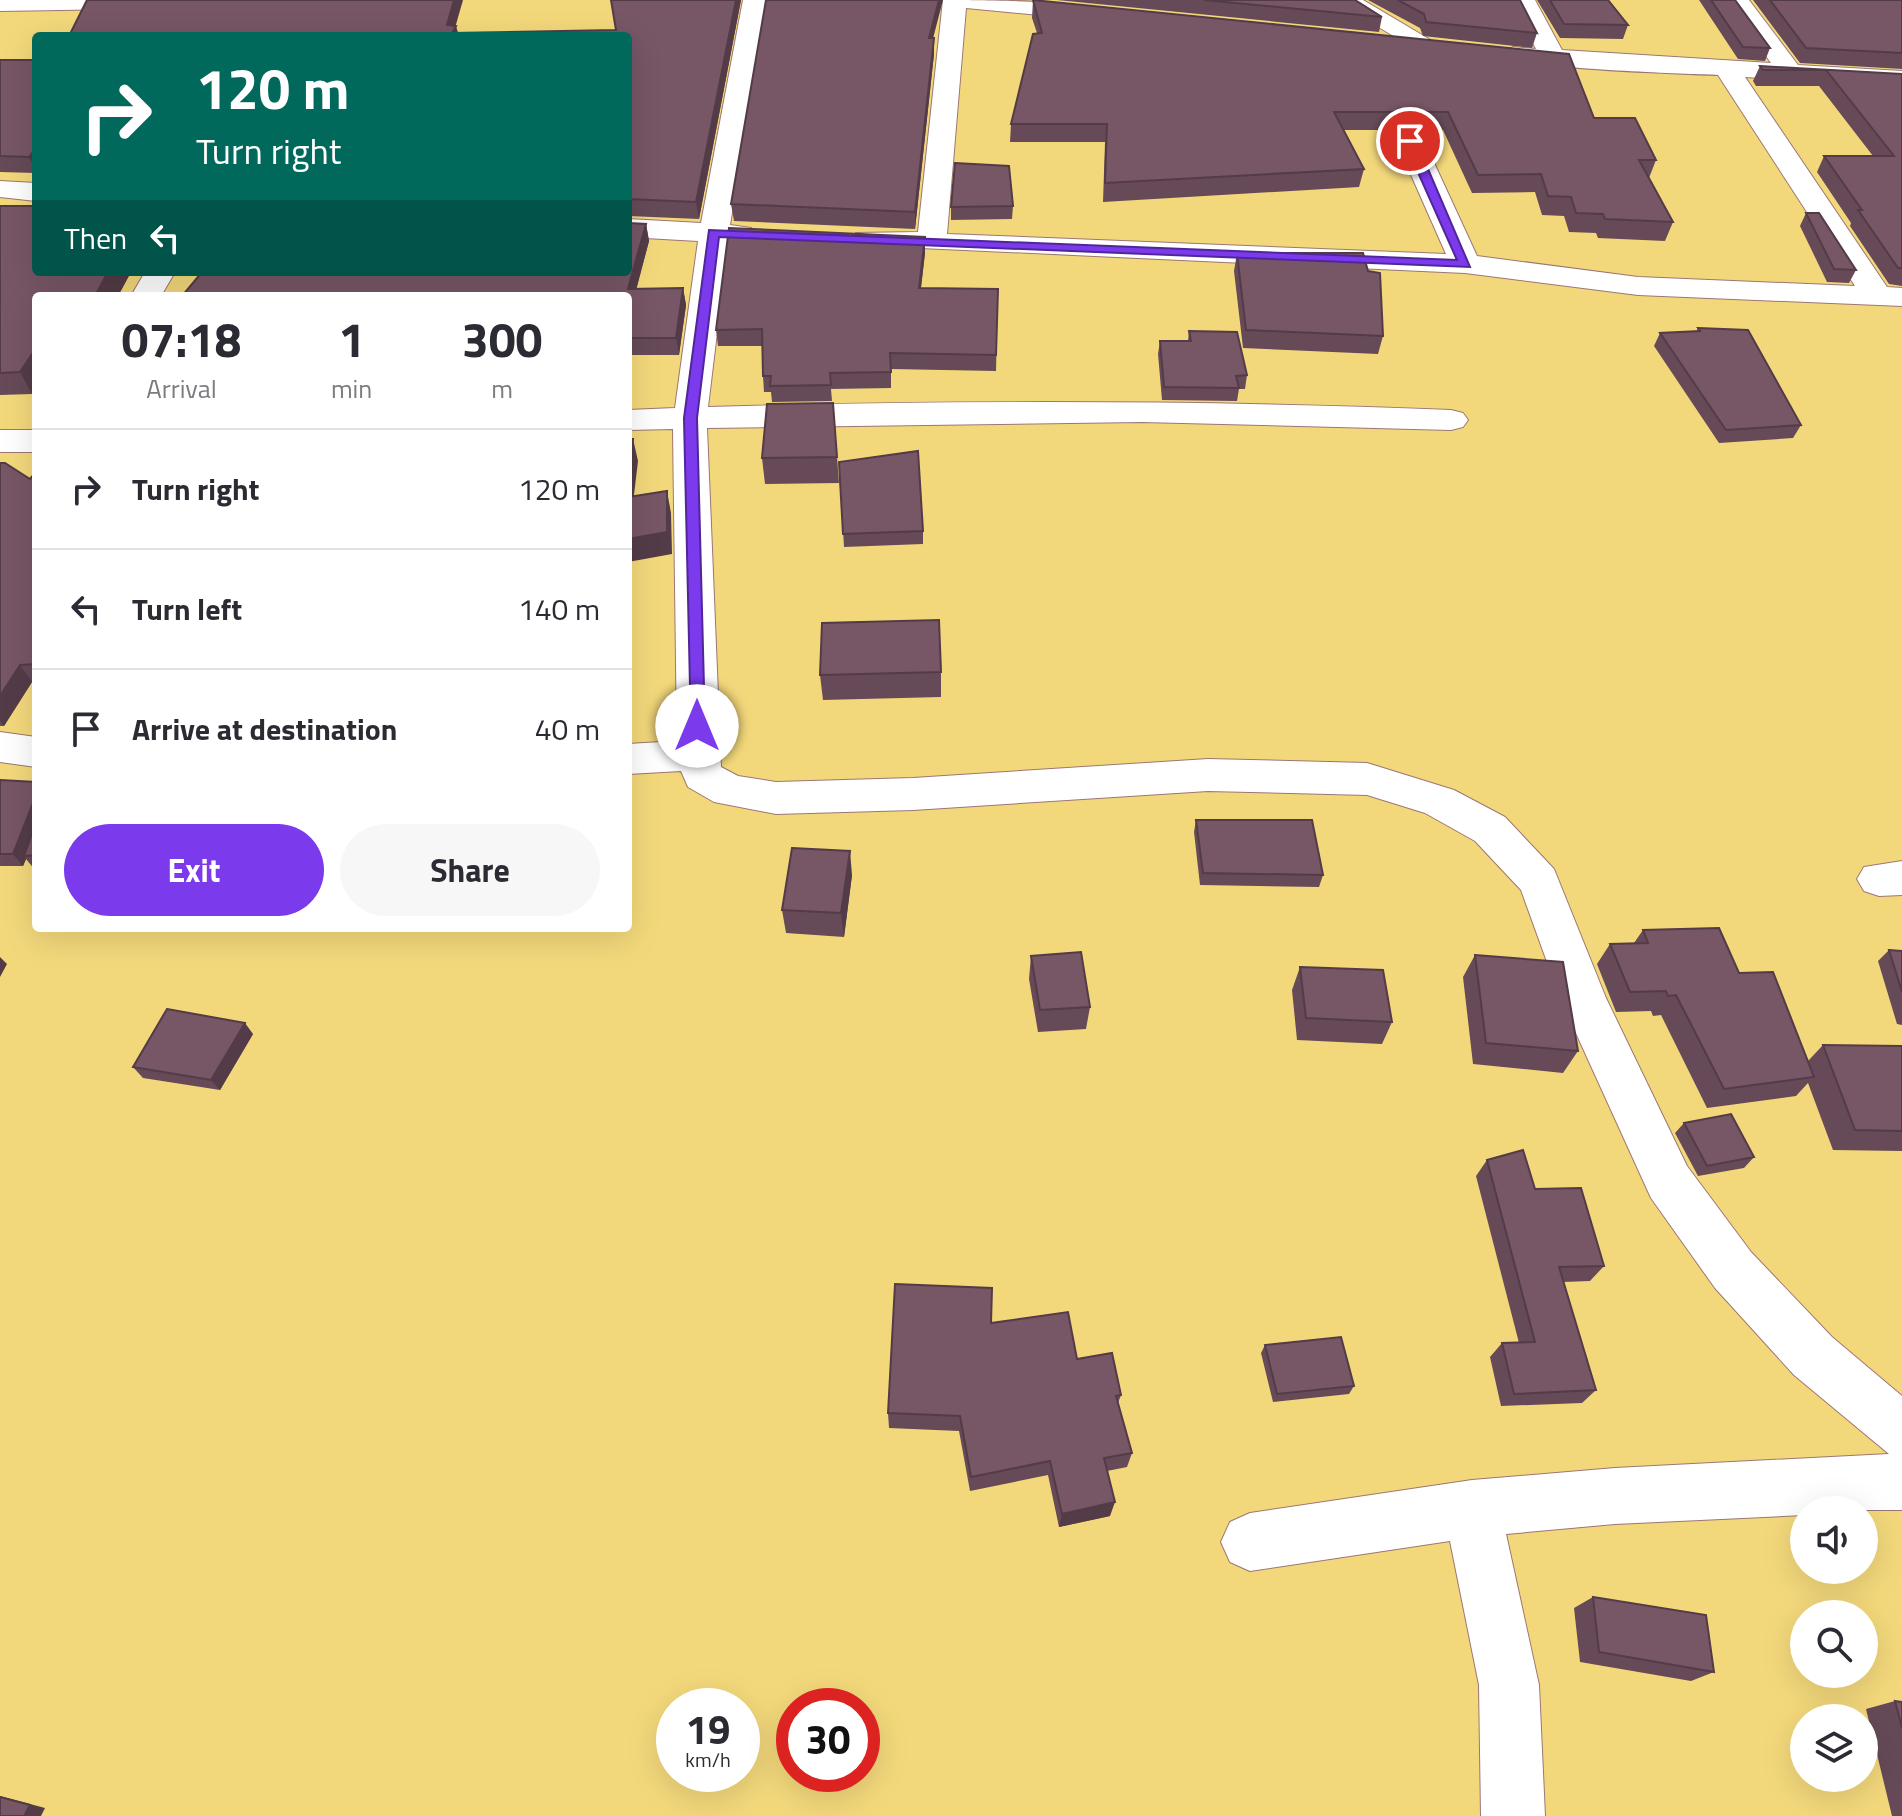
<!DOCTYPE html>
<html lang="en">
<head>
<meta charset="utf-8">
<style>
  :root { --surface:#fff; --page:#f7f7f7; --text:#2b2b33; --muted:#7c7c81; --line:#e1e1e2; --accent:#7c3aed }
  body { margin:0; font-family:"Titillium Web",sans-serif; background:var(--page); color:var(--text); height:100vh; display:flex; flex-direction:column; font-size:30px; white-space:nowrap }
  * { box-sizing:border-box; margin:0 }
  p { font-size:26px; color:var(--muted) }
  .icon { flex:none; width:44px; height:44px; fill:none; stroke:currentColor; stroke-width:2; stroke-linecap:round; stroke-linejoin:round }
  .map { position:relative; flex:1; overflow:hidden }
  .details { position:absolute; left:32px; top:292px; width:600px; height:640px; display:flex; flex-direction:column; background:var(--surface); border-radius:8px; box-shadow:0 8px 32px #0002 }
  .details>* { flex:none }
  .hud { position:absolute; left:32px; top:32px; width:600px; height:244px; border-radius:8px; box-shadow:0 8px 32px #0002; background:#00695c; color:#fff; overflow:hidden }
  .tools { position:absolute; left:1790px; top:1496px; display:grid; gap:16px }
  .tools a { display:grid; place-items:center; width:88px; height:88px; border-radius:50%; background:var(--surface); box-shadow:0 8px 32px #0002; font-size:40px }
  .speed { position:absolute; left:656px; top:1688px; display:flex; gap:16px; font-size:40px; font-weight:700; text-align:center }
  .speed>* { display:grid; place-content:center; width:104px; height:104px; border-radius:50%; background:var(--surface); box-shadow:0 8px 32px #0002; line-height:1 }
  .speed small { font-size:20px; font-weight:400 }
  .speed .limit { border:12px solid #d22; background:#fff; color:#111 }
  .pin { position:absolute; display:grid; place-items:center; width:68px; height:68px; color:#fff; margin:-34px; border:4px solid #fff; border-radius:50%; box-shadow:0 2px 8px #0007 }
  .me { position:absolute; width:88px; margin:-44px; rotate:0deg; stroke-linejoin:round; filter:drop-shadow(0 0 6px #0008) }
  .turn { display:flex; align-items:center; gap:28px; height:168px; padding:0 32px; font-size:36px }
  .turn .icon { width:104px; height:104px; stroke-width:2.5 }
  .turn b { display:block; font-size:56px; line-height:68px }
  .then { display:flex; align-items:center; height:76px; padding:0 32px; background:#0003; gap:16px; font-size:30px }
  .eta { display:flex; justify-content:space-evenly; align-items:center; height:136px; text-align:center }
  .eta b { font-size:48px; font-weight:700; line-height:56px }
  .primary-button { display:flex; gap:16px; margin-top:auto; padding:16px 32px }
  .primary-button a { flex:1; height:92px; border-radius:48px; background:var(--accent); color:#fff; font-size:32px; font-weight:700; line-height:92px; text-align:center }
  .primary-button a+a { background:var(--page); color:var(--text) }
  ul { padding:0; list-style:none }
  li { display:flex; align-items:center; gap:24px; height:120px; padding:0 32px; border-top:2px solid var(--line) }
  li div { flex:1 }
  li b { display:block; font-size:30px }
  li em { font-style:normal }
  .map>svg:first-child { display:block }
</style>
</head>
<body>
<div class="map">
<svg width="1902" height="1816" viewBox="0 0 1902 1816">
  <rect width="100%" height="100%" fill="#fce1df"/>
  <path fill="#f3d87b" fill-rule="evenodd" d="M0,0H1902V1816H0ZM36,36H628V272H36ZM36,296H628V928H36ZM1804,1510H1864V1570H1804ZM1804,1614H1864V1674H1804ZM674,1706H742V1774H674ZM794,1706H862V1774H794ZM1804,1718H1864V1778H1804Z"/>
  <g fill="none" stroke-linecap="round" stroke-linejoin="round">
    <g stroke="#9d7673" stroke-width="2">
      <path id="minor" d="M0,0H251L239,7L0,11Z
        M743,0H767L730,225L751,228L756,234L751,240L728,242L708,407C956,400 1203,400 1451,410L1463,413L1468,420L1463,427L1451,430L1142,422L707,428L721,767L738,776L776,782L913,778L1208,759L1367,763L1454,790L1505,817L1554,869L1606,998L1687,1166L1751,1252L1832,1337L1902,1396V1510H1804V1515L1615,1524L1506,1534L1539,1685L1545,1816H1481L1479,1685L1450,1541L1250,1571L1230,1562L1221,1542L1230,1522L1250,1513L1472,1480L1615,1468L1889,1454L1794,1375L1715,1288L1651,1198L1560,998L1521,890L1475,841L1425,813L1367,795L1208,791L913,810L776,814L714,802L688,787L681,771L628,774V744L677,741L673,429L628,430V410L675,408L698,241L628,237V219L701,223Z
        M943,0C969,0 1090,0 1103,13L1091,20L966,8L947,234L1446,254L1396,141L1400,135H1420L1424,141L1477,256L1638,277L1855,286L1718,75C1689,74 1509,68 1500,55L1513,47L1536,49L1511,0H1535L1562,50L1771,63L1725,0H1749L1798,65L1902,71V87L1745,77L1887,287L1902,288V306L1638,295L1465,273L856,245L851,239L856,233L918,232Z
        M1333,0H1363L1439,45L1426,53L1417,50Z
        M0,181L36,183V201L0,197Z
        M145,272H175L161,296H131Z
        M0,430H36V452H0Z
        M0,732L36,737V767L0,762Z
        M1902,861V895L1879,896L1864,891L1857,879L1864,867Z"/>
    </g>
    <use href="#minor" fill="#fff" fill-rule="evenodd"/>
  </g>
  <path fill="#664a58" d="M611,0H741L699,219L628,216V36H69L455,26L458,33L616,30Z
    M1033,0L1594,118L1656,160L1649,178L1673,222L1665,241L1598,238L1596,233L1569,232L1564,216L1542,215L1535,192L1472,193L1443,130H1343L1364,169L1359,187L1103,202L1105,142H1010L1011,124L1037,33L1032,18Z
    M1057,0H1355L1382,17L1379,32Z
    M1368,0H1520L1537,33L1532,48L1423,36L1420,28Z
    M1537,0H1608L1628,25L1623,39L1560,38Z
    M1699,0H1735L1770,48L1765,61L1738,59Z
    M1753,0H1902V69L1800,63Z
    M933,38L934,54L915,229L734,221L731,204Z
    M0,60H36V173L0,172Z
    M1760,66L1902,74V286L1889,284L1850,226L1851,223L1817,172L1824,156H1873L1819,86H1756L1753,81Z
    M0,206L36,272H131L118,296H36V389L32,394L0,395Z
    M1013,206L1012,219L951,220V207Z
    M1806,213L1856,270L1849,283L1827,282L1800,226Z
    M646,224L649,241L636,289L683,288L686,305L679,355H628V296Z
    M925,253L921,288L998,289L996,371L891,369V388L831,389L832,401L772,402L771,392H764L763,376L762,346H718L716,330Z
    M1237,253L1383,336L1378,354L1243,348L1234,271Z
    M1698,328L1801,425L1793,438L1719,443L1654,346L1660,333L1696,332Z
    M1189,331L1247,375L1245,389H1239L1237,401L1162,400L1158,354L1160,341H1188Z
    M833,403L839,483L765,484L762,458Z
    M839,462L923,531V544L844,547Z
    M0,463L30,479L36,472V681L32,682L4,726H0Z
    M941,672V697L823,700L820,675Z
    M0,780L36,855V871L26,859L23,866H0Z
    M1196,820L1323,875L1319,887L1200,885L1194,832Z
    M852,875L844,937L786,933L782,910Z
    M1643,930L1739,973L1808,1061L1823,1045L1902,1046V1151L1833,1150L1808,1083L1796,1096L1707,1108L1661,1015L1653,1016L1651,1011L1616,1012L1597,964L1610,944L1634,943Z
    M1889,950L1902,951V1025L1897,1024L1878,961Z
    M1475,955L1578,1051L1563,1073L1473,1064L1463,977Z
    M1031,956L1090,1007L1086,1029L1038,1032L1029,979Z
    M1300,967L1392,1022L1382,1044L1297,1040L1292,990Z
    M253,1034L220,1090L143,1078L133,1067Z
    M1684,1123L1754,1157L1744,1168L1698,1176L1675,1133Z
    M1487,1160L1535,1189L1604,1266L1590,1281L1563,1282L1596,1390L1582,1403L1501,1406L1490,1357L1502,1343H1519L1476,1176Z
    M991,1323L1121,1395L1118,1403L1132,1453L1127,1467L1107,1471L1110,1516L1059,1527L1048,1475L970,1491L959,1431L889,1428L888,1413Z
    M1265,1345L1354,1386L1349,1394L1273,1402L1261,1353Z
    M1593,1597L1714,1672L1691,1681L1580,1662L1574,1608Z
    M1895,1701L1902,1702V1816H1892L1866,1709Z"/>
  <path fill="#533c47" d="M454,0H463L455,28L456,26L459,36H453L447,25Z
    M736,0H741L699,219L696,202Z
    M939,0H943L929,54V38Z
    M934,38V54L915,229V212Z
    M36,148V170L29,157Z
    M646,224L649,241L632,306L628,289Z
    M925,237V253L919,304V288Z
    M108,272H131L118,296H95Z
    M683,288L686,305L679,355L676,338Z
    M36,348V389L32,394L20,372Z
    M633,439L638,461L631,520L628,504V485Z
    M667,491L671,513L672,554L628,562V539Z
    M20,665L32,682L4,726L0,721V696Z
    M36,795V833L24,856L26,859L23,866L13,854Z
    M850,851L852,875L844,937L841,913Z
    M0,957L7,964L0,977Z
    M245,1023L253,1034L220,1090L211,1080Z
    M1115,1502L1110,1516L1059,1527L1062,1514Z
    M0,1796L45,1808L41,1816H24L0,1797Z"/>
  <path fill="#775666" stroke="#533c47" stroke-width="2" d="M87,0H454L447,25L456,26L452,33L616,30L611,0H736L696,202L628,199V36H69Z
    M766,0H939L929,38H934L915,212L731,204Z
    M1033,0L1569,54L1594,118H1635L1656,160H1639L1673,222L1605,219L1603,214L1576,213L1571,197L1548,196L1541,174L1478,175L1448,112H1334L1364,169L1105,183L1107,124H1011L1033,34L1042,33Z
    M1204,0H1355L1382,17Z
    M1398,0H1520L1537,33L1426,22L1424,14Z
    M1550,0H1608L1628,25L1564,24Z
    M1711,0H1735L1770,48L1743,47Z
    M1770,0H1902V53L1806,48Z
    M0,60H36V148L29,157L0,156Z
    M1760,66L1902,74V268H1898L1858,210H1862L1824,156H1894L1826,70H1763Z
    M955,163L1009,166L1013,206L951,207Z
    M0,206H36V272H108L95,296H36V348L20,372L0,373Z
    M1806,213H1819L1856,270L1834,269Z
    M628,223L646,224L628,289L683,288L676,338H628V296H182L202,272H628Z
    M729,228L925,237L919,288L998,289L996,355L890,353L891,372L830,373L831,385L770,386L771,376H763L762,329L716,330Z
    M1237,253H1363L1368,271L1380,273L1383,336L1246,330Z
    M1698,328L1748,330L1801,425L1726,430L1660,333L1700,331Z
    M1189,331L1237,332L1247,375L1236,376L1239,388L1164,387L1160,341H1191Z
    M833,403L837,457L762,458L767,404Z
    M628,439H633L628,485Z
    M918,451L923,531L843,534L839,462Z
    M0,463H5L30,479L36,472V664L20,665L0,696Z
    M667,491V532L628,539V497Z
    M939,620L941,672L820,675L822,623Z
    M0,780L36,782V795L13,854H0Z
    M1196,820H1312L1323,875L1203,873Z
    M36,823V855L24,856Z
    M792,848L850,851L841,913L782,910Z
    M1719,928L1739,973L1773,972L1814,1077L1724,1089L1676,995L1668,996L1666,991L1630,992L1610,944L1648,943L1643,930Z
    M1889,950L1902,951V992Z
    M1081,952L1090,1007L1040,1010L1031,956Z
    M1475,955L1563,962L1578,1051L1486,1043Z
    M1300,967L1383,970L1392,1022L1306,1018Z
    M167,1009L245,1023L211,1080L133,1067Z
    M1823,1045L1902,1046V1131L1855,1130Z
    M1731,1114L1754,1157L1707,1166L1684,1123Z
    M1523,1150L1535,1189L1581,1188L1604,1266L1559,1267L1596,1390L1514,1394L1502,1343L1535,1342L1487,1160Z
    M895,1284L992,1288L991,1323L1068,1312L1077,1359L1112,1353L1121,1395L1116,1396L1132,1453L1104,1458L1115,1502L1062,1514L1050,1461L971,1477L960,1416L888,1413Z
    M1341,1337L1354,1386L1277,1394L1265,1345Z
    M1593,1597L1706,1615L1714,1672L1599,1652Z
    M1895,1701L1902,1702V1728Z
    M0,1797L30,1805L24,1816H0Z"/>
  <path fill="#7c3aed" stroke="#51269a" stroke-width="2" d="M1410,138L1416,141L1470,267L719,237L697,418L705,726L703,731H691L684,418L709,230L1457,260L1404,141Z"/>
</svg>
<div class="tools">
<a><svg class="icon" aria-label="sound" viewBox="0 0 24 24"><path d="M4 9h4l5-4v14l-5-4H4zM17 9q2 3 0 6"/></svg></a>
<a><svg class="icon" aria-label="search" viewBox="0 0 24 24"><circle cx="10" cy="10" r="6"/><path d="M15 15l6 6"/></svg></a>
<a><svg class="icon" aria-label="layers" viewBox="0 0 24 24"><path d="M12 4l9 5-9 5-9-5zM3 14l9 5 9-5"/></svg></a>
</div>
<div class="speed"><div>19<small>km/h</small></div><div class="limit">30</div></div>
<div class="pin" style="left:1410px;top:141px;background:#d93025"><svg class="icon" aria-label="arrive" viewBox="0 0 24 24"><path d="M6 21V4h12l-3 4 3 4H6"/></svg></div>
<svg class="me" style="left:697px;top:726px" viewBox="-20 -20 40 40"><circle r="19" fill="#fff"/><path d="M0-13L10 11 0 6-10 11z" fill="#7c3aed"/></svg>
<div class="hud">
<div class="turn"><svg class="icon" aria-label="right" viewBox="0 0 24 24"><path d="M7 20v-9h11M14 6l5 5-5 5"/></svg><div><b>120 m</b>Turn right</div></div>
<div class="then">Then<svg class="icon" aria-label="left" viewBox="0 0 24 24"><path d="M17 20v-9H6M10 6l-5 5 5 5"/></svg></div>
</div>
<section class="details">
<div class="eta">
<div><b>07:18</b><p>Arrival</p></div>
<div><b>1</b><p>min</p></div>
<div><b>300</b><p>m</p></div>
</div>
<ul>
<li><svg class="icon" aria-label="right" viewBox="0 0 24 24"><path d="M7 20v-9h11M14 6l5 5-5 5"/></svg><div><b>Turn right</b></div><em>120 m</em></li>
<li><svg class="icon" aria-label="left" viewBox="0 0 24 24"><path d="M17 20v-9H6M10 6l-5 5 5 5"/></svg><div><b>Turn left</b></div><em>140 m</em></li>
<li><svg class="icon" aria-label="arrive" viewBox="0 0 24 24"><path d="M6 21V4h12l-3 4 3 4H6"/></svg><div><b>Arrive at destination</b></div><em>40 m</em></li>
</ul>
<div class="primary-button"><a>Exit</a><a>Share</a></div>
</section>
</div>
</body>
</html>
